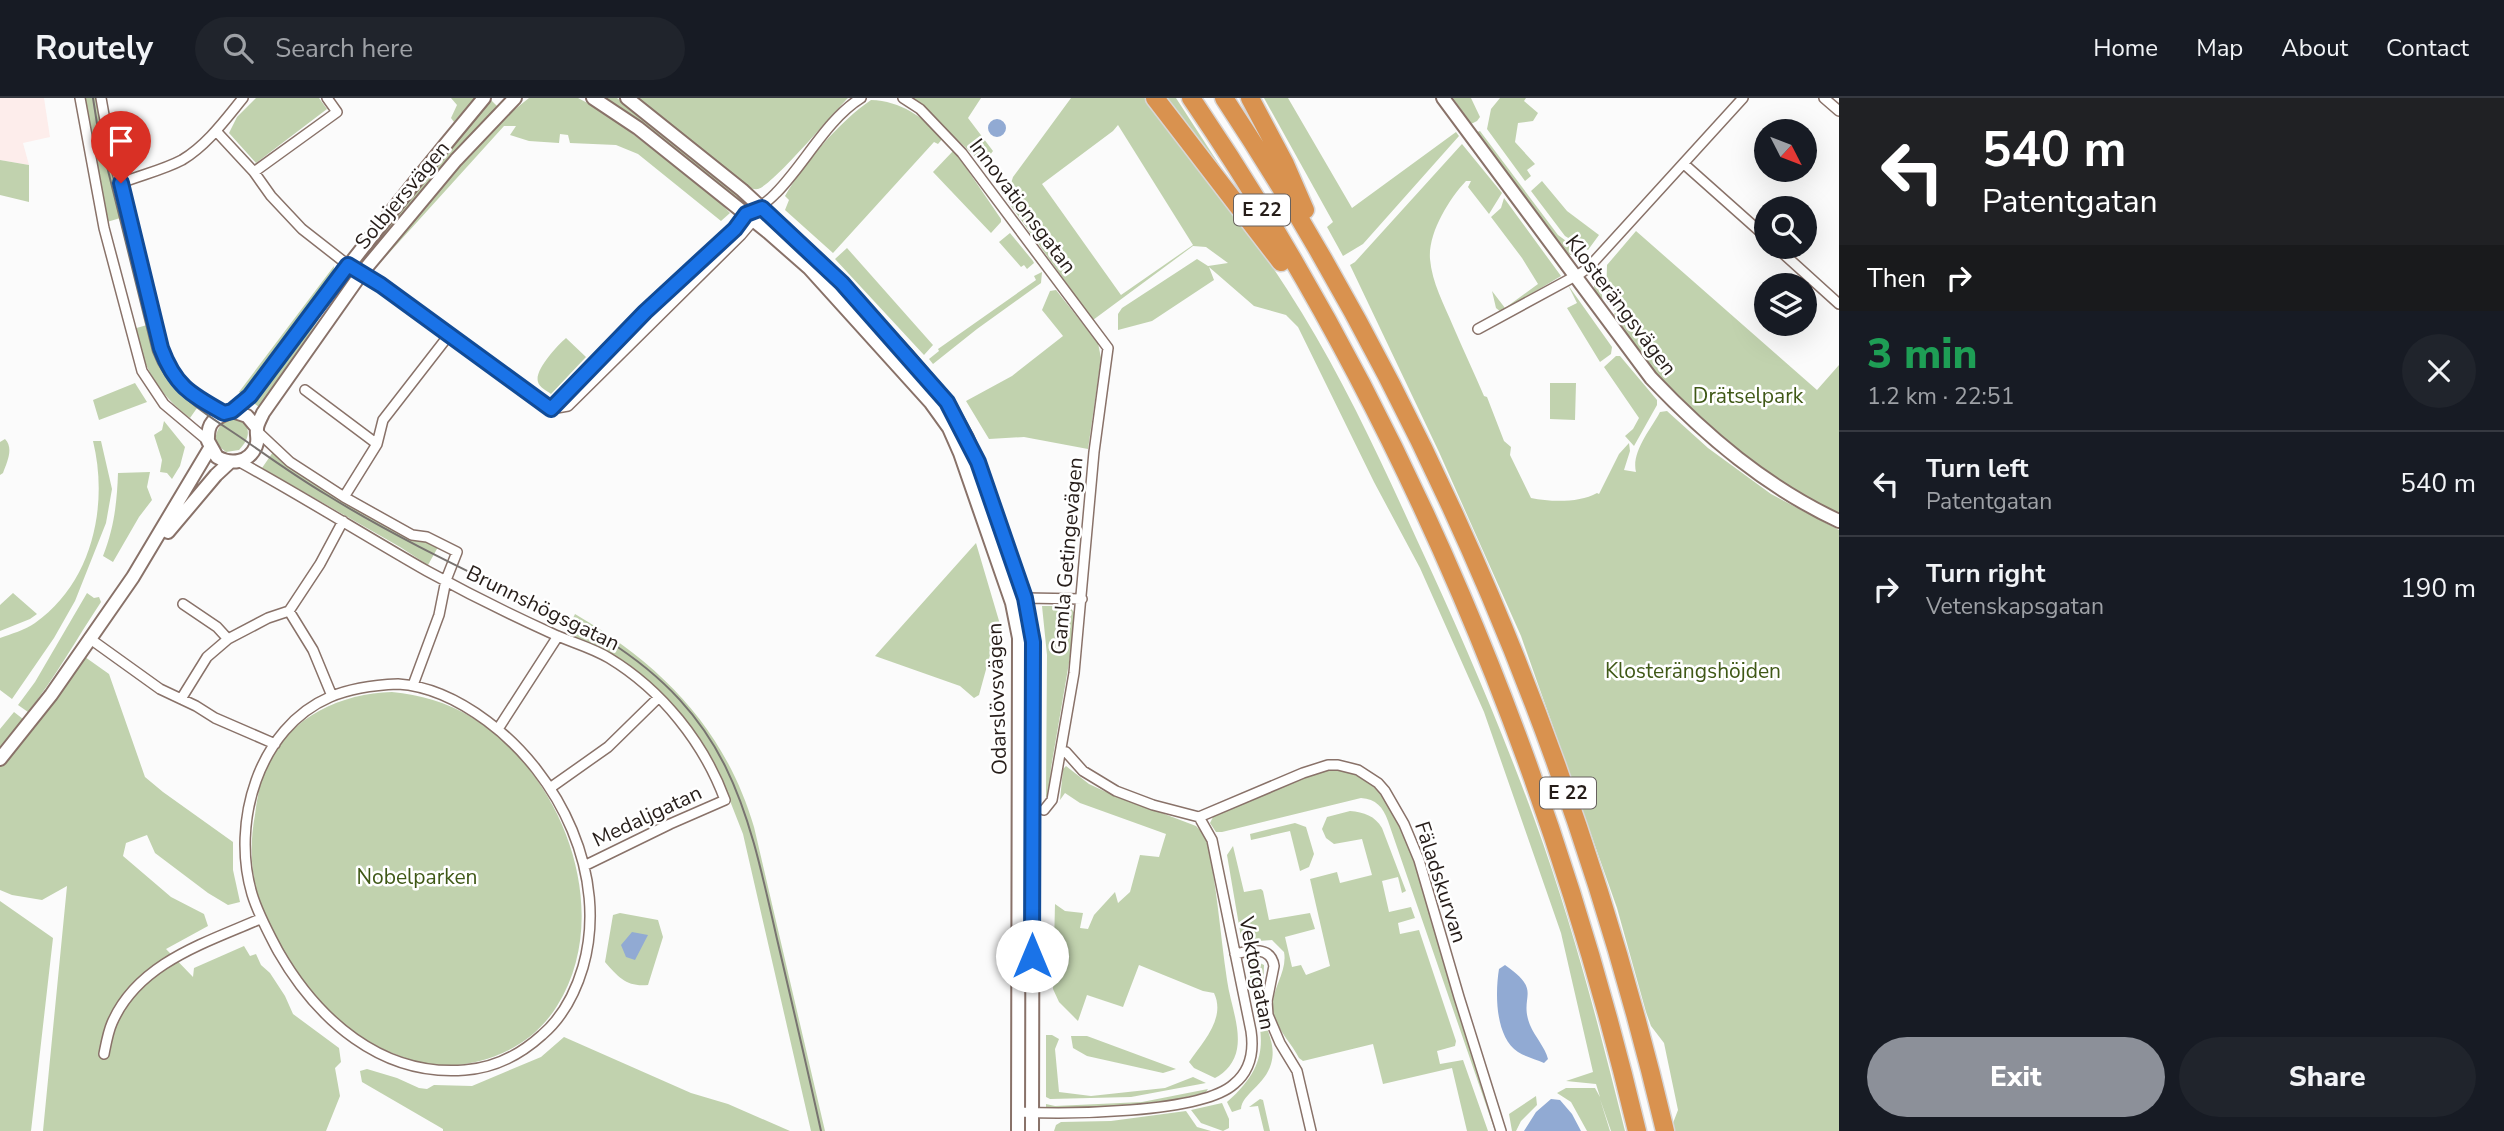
<!DOCTYPE html>
<html lang="en">
<head>
<meta charset="utf-8">
<style>
  :root { --surface:#171b24; --page:#20242c; --text:#f1f3f6; --muted:#9ea1a6; --line:#363941; --accent:#8c9099 }
  body { margin:0; font-family:"Nunito Sans",sans-serif; background:var(--page); color:var(--text); height:100vh; display:flex; flex-direction:column; font-size:26px; white-space:nowrap }
  * { box-sizing:border-box; margin:0 }
  p { font-size:23px; color:var(--muted) }
  .icon { flex:none; width:38px; height:38px; fill:none; stroke:currentColor; stroke-width:2; stroke-linecap:round; stroke-linejoin:round }
  .map { position:relative; flex:1; overflow:hidden }
  .sheet { display:flex; flex-direction:column; background:var(--surface); width:665px }
  .sheet>* { flex:none }
  .top-card { background:#202124; color:#fff; overflow:hidden }
  .needle { width:46px; rotate:132deg }
  .controls { position:absolute; left:1754px; top:21px; display:grid; gap:14px }
  .controls a { display:grid; place-items:center; width:63px; height:63px; border-radius:50%; background:var(--surface); box-shadow:0 7px 28px #0002; font-size:35px }
  .pin { position:absolute; display:grid; place-items:center; width:60px; height:60px; color:#fff; margin:-72px -30px; border-radius:50% 50% 50% 0; rotate:-45deg; box-shadow:0 0 7px #0007 }
  .pin .icon { rotate:45deg }
  .me { position:absolute; width:77px; margin:-38px; rotate:0deg; stroke-linejoin:round; filter:drop-shadow(0 0 5px #0008) }
  .turn { display:flex; align-items:center; gap:24px; height:147px; padding:0 28px; font-size:32px }
  .turn .icon { width:91px; height:91px; stroke-width:2.5 }
  .turn b { display:block; font-size:49px; line-height:60px }
  .then { display:flex; align-items:center; height:66px; padding:0 28px; background:#0003; gap:14px; font-size:26px }
  .round { display:grid; place-items:center; flex:none; width:74px; height:74px; border-radius:37px; background:var(--page) }
  .summary { display:flex; align-items:center; justify-content:space-between; height:119px; padding:0 28px }
  h1 { font-size:42px; font-weight:800; line-height:52px; color:#1e9e55 }
  .cta { display:flex; gap:14px; margin-top:auto; padding:14px 28px }
  .cta a { flex:1; height:80px; border-radius:42px; background:var(--accent); color:#fff; font-size:28px; font-weight:800; line-height:80px; text-align:center }
  .cta a+a { background:var(--page); color:var(--text) }
  ul { padding:0; list-style:none }
  li { display:flex; align-items:center; gap:21px; height:105px; padding:0 28px; border-top:2px solid var(--line) }
  li div { flex:1 }
  li b { display:block; font-size:26px }
  li em { font-style:normal }
  header { display:flex; align-items:center; gap:42px; box-sizing:border-box; height:98px; padding:0 35px; background:var(--surface); border-bottom:2px solid var(--line) }
  header strong { font-size:33px }
  nav { display:flex; gap:38px; margin-inline-start:auto; font-size:24px }
  .search { width:490px; height:63px; background:var(--page); display:flex; align-items:center; gap:18px; box-sizing:border-box; padding:0 24px; border-radius:38px; color:var(--muted); font-size:26px }
  main { display:flex; flex:1; min-height:0 }
  .map>svg:first-child { display:block }
</style>
</head>
<body>
<header>
<strong>Routely</strong>
<div class="search"><svg class="icon" aria-label="search" viewBox="0 0 24 24"><circle cx="10" cy="10" r="6"/><path d="M15 15l6 6"/></svg>Search here</div>
<nav><a>Home</a><a>Map</a><a>About</a><a>Contact</a></nav>
</header>
<main>
<div class="map">
<svg width="1839" height="1033" viewBox="0 0 1839 1033">
  <rect width="100%" height="100%" fill="#fbfbfb"/>
  <path fill="#fdedeb" d="M0,0H44L50,39L23,45L29,67L0,62Z"/>
  <path fill="#c1d2ae" fill-rule="evenodd" d="M84,0H96L110,66L121,93L127,118L107,124Z
    M256,0H319L327,11L256,65L229,35L237,19Z
    M451,0H475L454,24L451,20L457,7Z
    M529,0H578L595,9L621,27L714,98L730,115L721,123L638,56L616,47L570,45L568,37L560,36L559,45L529,43L510,37L516,28H504L380,165C425,107 470,45 529,0Z
    M603,0H617L746,103L744,107Z
    M636,0H848C834,14 772,88 758,91C751,92 745,87 738,84Z
    M913,0H981L968,20L993,53L983,66Z
    M1071,0H1148C1202,70 1256,140 1302,215C1346,287 1382,365 1417,442C1460,534 1500,627 1535,723C1572,824 1599,929 1625,1033H1611L1600,1001L1610,1033H1587L1571,1004L1557,995L1566,990H1595L1600,999L1596,986L1566,983L1593,974L1561,835L1484,614L1420,470L1374,384L1298,229L1286,217L1254,208L1209,169L1214,182L1152,223L1118,232V216L1122,210L1197,161L1208,168L1228,165L1206,149L1193,148L1093,222L1006,101L1013,79ZM1118,27L1193,147L1121,197L1042,86L1113,33Z
    M1163,0H1176L1246,108Z
    M1264,0H1288L1352,110L1456,34L1459,38L1363,146L1343,158L1327,129L1333,124Z
    M1453,0H1471L1480,19L1477,23L1471,26Z
    M1500,0H1526L1524,3L1538,15L1533,23L1518,25L1515,44L1535,66L1527,72L1531,78L1525,83L1487,31L1491,11Z
    M490,1L497,8L369,160L358,165L414,90Z
    M871,2C901,3 923,19 943,40L938,46L934,44L833,155L785,112L789,102L785,98C804,65 840,23 871,2Z
    M1480,33L1558,137L1585,157H1570L1558,146L1477,34Z
    M1462,46L1502,95L1489,116L1468,89L1471,83H1466C1449,101 1428,135 1430,161C1432,185 1444,206 1453,228C1463,251 1474,275 1484,298L1487,299L1504,343L1511,349L1510,357L1531,400C1551,404 1579,405 1597,395L1599,396L1619,356L1629,345L1630,353L1624,372L1636,374C1631,354 1651,331 1660,314L1667,313L1708,350L1771,396L1839,432V1033H1675L1673,1025L1678,1012L1664,945L1651,928L1646,914L1617,810L1521,538L1439,354L1350,167L1355,164Z
    M954,52L1001,121V124L991,135L933,74Z
    M0,62L29,67V104L0,97Z
    M1542,83L1567,113L1599,137L1588,152L1565,138L1531,93Z
    M1504,100L1561,178L1501,214L1496,210L1492,193L1505,210L1538,186L1522,160L1491,119L1501,110Z
    M1636,133L1817,292L1839,267V417C1749,373 1677,306 1617,227L1620,225L1614,216L1616,214L1606,203L1607,167Z
    M1010,135L1033,163L1034,165L1027,171L1024,167L1021,169L999,144Z
    M847,150L933,247L924,257L835,161Z
    M334,168L333,176L244,298L239,294Z
    M1599,173L1603,206C1594,194 1590,186 1599,173Z
    M1042,174L1041,185L977,231L933,266L929,261L939,253L938,251L1036,182L1034,178Z
    M1568,187L1612,249L1611,256L1600,264L1567,210L1577,205Z
    M339,189L296,257L259,309L251,303Z
    M1056,192L1098,245L1101,260L1088,351L1024,339L989,341L966,303L1012,278L1063,238L1042,212L1050,193Z
    M154,225L164,266L202,303L190,320C158,296 144,269 133,231Z
    M566,240L586,259L551,296C547,293 539,289 538,284C534,272 558,247 566,240Z
    M1616,258H1620L1657,302V307L1634,348L1625,338L1633,331L1639,320L1604,269Z
    M135,285L147,304L99,322L93,302Z
    M1550,285H1576L1575,322L1550,321Z
    M235,319C252,326 251,340 239,352L226,354L216,346C214,333 222,321 235,319Z
    M164,323L185,349L180,368L172,381L167,375L160,374L162,362L154,337L162,332Z
    M5,341C14,350 7,364 3,375L0,377V344Z
    M93,343H101L112,391L106,425L75,503L54,540L12,601L0,592V540C11,536 25,532 35,525C92,485 109,408 93,343Z
    M273,354C312,387 357,412 402,435C414,441 426,444 438,449L428,467L400,449L262,370Z
    M150,374L147,389L152,402L139,419L113,464L103,458C114,430 117,405 118,375Z
    M976,445L1002,533L990,557L979,597L974,600L960,588L875,558Z
    M13,495L37,516L30,521L0,533V507Z
    M87,495L94,500L99,499L101,504C77,540 55,580 28,614L18,607L35,584Z
    M1042,508H1069L1077,518L1051,670L1049,698L1046,699L1047,557Z
    M575,516C662,567 725,631 754,729L825,1033H811L743,736L721,680L706,654L647,584L565,537Z
    M85,559L109,576L145,679L163,694L233,744V772L240,804L228,807L208,795L155,755L147,737L126,745L123,758L171,799L204,816L208,828L166,851L193,879L194,870L244,848L250,858L256,856L261,867L270,875L285,898L293,916L339,950L341,964L335,970L340,998L326,1033H43L67,788L42,802L12,797L0,792V668Z
    M392,594C420,597 447,604 471,619C562,673 616,814 557,908C532,948 490,966 445,968C426,969 398,958 381,950C322,921 278,861 259,800C250,774 250,743 255,717C257,701 260,684 266,669C288,620 341,595 392,594Z
    M14,614L23,621L0,650V631Z
    M1066,668L1089,686L1104,693L1196,728L1206,738C1217,786 1220,835 1227,882C1230,904 1241,930 1237,951C1235,963 1226,975 1215,980L1194,970L1189,964C1203,944 1226,920 1214,895L1203,893L1139,867L1123,909L1087,897L1078,923L1059,904L1053,891L1055,806L1065,813L1083,815L1080,830L1088,831L1094,817L1115,794L1118,805L1130,794L1140,757L1159,759L1166,736L1080,705L1065,695L1060,702L1063,671Z
    M1341,671C1412,689 1425,802 1443,860C1461,918 1480,975 1498,1033H1495L1388,723C1383,709 1376,701 1361,700L1222,734H1216L1210,725L1214,717L1320,673Z
    M1350,713C1364,714 1375,718 1382,730L1406,793L1402,795L1398,779L1382,783L1389,814L1411,809L1415,820L1398,825L1400,836L1419,832L1456,943L1455,948L1437,953L1440,966L1463,962L1488,1033H1467L1452,970L1383,986L1373,946L1303,963L1299,960C1291,944 1276,931 1273,913C1270,892 1288,874 1284,854L1272,842L1245,844L1241,839L1227,757L1233,748L1244,794L1261,791L1263,793L1269,822L1310,815L1315,831L1285,839L1292,869L1301,867L1306,877L1330,868L1310,781L1337,774L1340,785L1372,777L1362,741L1334,746L1326,740L1322,731L1327,719Z
    M1295,725L1306,729L1314,756L1309,769L1300,773L1290,733L1251,742L1250,736Z
    M0,803L53,840L31,1033H0Z
    M620,815L658,822L663,839L648,887C627,889 619,880 605,864L613,817Z
    M1254,862L1264,867C1264,882 1261,897 1262,912C1265,931 1277,946 1271,966C1265,987 1242,996 1241,1011L1232,1014L1227,1004C1279,958 1258,931 1249,872V865Z
    M1046,937H1052L1059,941L1055,951L1059,994L1091,998L1165,990L1193,979L1206,985L1131,999L1050,1001L1046,999Z
    M1071,938H1087L1176,971L1163,975L1087,958L1073,950Z
    M564,939L691,995L728,1006L790,1033H443V1031L362,984L360,973L367,971L397,980L419,990L427,991L434,987L472,988L541,959Z
    M1208,991L1206,994C1176,1004 1075,1019 1046,1009V1006L1055,1008L1142,1004Z
    M1536,998L1537,1007L1521,1023L1516,1033H1512L1509,1016Z
    M1260,1001L1263,1002L1270,1033H1264L1258,1008L1249,1009Z
    M1222,1005L1229,1021V1030L1223,1033L1201,1025L1191,1012Z
    M1186,1013L1197,1029L1211,1033H1054L1056,1027L1061,1024L1111,1023Z"/>
  <path fill="#91aad3" d="M988 30a9 9 0 1 1 18 0a9 9 0 1 1-18 0Z
    M632,834L648,837L635,862L626,859L621,847Z
    M1505,867C1544,894 1518,897 1530,927C1535,939 1545,949 1548,961L1544,965C1536,961 1526,959 1518,954C1495,939 1495,895 1499,871Z
    M1551,1001L1560,1002L1572,1016L1581,1033H1524L1536,1014Z"/>
  <g fill="none" stroke-linecap="round" stroke-linejoin="round">
    <g stroke="#897269" stroke-width="12">
      <path id="street" d="M80,0L104,130L142,273L164,306L208,343
        M101,0C115,85 147,165 161,250C175,288 190,296 224,315
        M903,0L920,11L962,55L1108,250L1094,354L1074,575L1052,702L1044,712
        M1824,0L1839,13
        M216,33L254,74L271,98L302,131L348,167L381,187L551,311
        M1684,66L1766,139
        M254,74L337,14L327,0
        M121,85C141,77 163,72 182,62C207,47 225,22 243,0
        M1776,149L1839,206
        M1478,231L1581,175L1589,169L1743,0
        M305,292L377,346
        M551,311L645,214L735,131C748,114 761,111 776,95C804,67 827,21 861,0
        M551,311L568,308L741,137L757,118
        M257,333L290,364L344,399L412,437L427,439L457,454L446,482L439,517L413,587
        M238,363C302,398 364,437 427,473C467,495 509,516 551,535C570,544 591,549 609,560C662,592 704,645 725,702L670,726L584,768
        M344,399L377,346L383,322L449,237
        M1012,505L1025,500L1082,501
        M183,506L217,529L228,541
        M289,513L313,552L332,598
        M89,540L160,591L196,608L215,620L275,646
        M398,586C431,588 460,603 487,623C560,677 609,778 583,869C575,896 563,919 542,937C521,956 494,970 465,972C381,979 317,921 278,853C268,834 258,816 252,796C231,725 258,630 330,599C351,590 375,587 398,586Z
        M181,601L207,559L228,541L268,520L289,513L320,466L343,423
        M498,631L558,538
        M1061,653L1066,654L1083,673L1116,693L1153,707L1199,719L1303,675L1328,667H1338L1358,672L1378,685L1385,693L1404,726L1419,762L1459,899L1501,1033
        M550,690L608,649L658,600
        M1235,856C1251,852 1271,848 1274,868L1267,903L1268,917L1280,945L1297,973L1311,1033
        M104,956C106,946 108,934 112,925C138,865 205,845 260,821
        M1018,1014C1064,1016 1201,1016 1234,986C1251,972 1254,953 1251,933L1212,742L1199,719"/>
    </g>
    <g stroke="#897269" stroke-width="16">
      <path id="secondary" d="M484,0C403,97 325,196 250,298C245,303 239,310 232,313C216,320 207,322 208,343L217,359C231,367 249,365 256,348C259,342 256,337 257,331C257,326 261,320 263,315L361,176L456,62L515,0
        M593,0L638,30L768,134L809,170L931,305L949,330L960,355L1012,505L1019,540L1018,1033
        M627,0L742,92L818,162L906,256L947,304L967,340L986,387L1025,500L1033,544L1032,1033
        M1443,0L1651,280C1706,338 1766,389 1839,423
        M232,313L247,318L257,330
        M168,434L216,377L230,364
        M0,661L51,597L133,479L210,350"/>
    </g>
    <g stroke="#d8d6d6" stroke-width="21">
      <path id="highway" d="M1155,0L1281,164
        M1191,0C1403,312 1550,667 1637,1033
        M1224,0C1432,315 1578,666 1665,1033
        M1250,0L1285,66L1305,112"/>
    </g>
    <use href="#street" stroke="#fff" stroke-width="9"/>
    <use href="#secondary" stroke="#fff" stroke-width="12"/>
    <use href="#highway" stroke="#d9924f" stroke-width="18"/>
    <path stroke="#787370" stroke-width="2" d="M93,0L98,32L153,254C168,296 208,317 243,341C270,360 298,380 327,397C416,452 514,494 607,542C729,620 747,708 777,841C792,905 807,969 821,1033"/>
  </g>
  <g fill="none" stroke-linecap="round" stroke-linejoin="round">
    <g stroke="#114b97" stroke-width="18">
      <path id="route" d="M121,85L161,250C175,288 190,296 224,315L232,313L250,298L348,167L381,187L551,311L645,214L735,131L746,116L762,110L842,185L947,304L978,364L1025,500L1033,544L1032,858"/>
    </g>
    <use href="#route" stroke="#1a73e8" stroke-width="12"/>
  </g>
  <g text-anchor="middle" dominant-baseline="central" stroke-width="5" stroke-linejoin="round" paint-order="stroke">
    <g fill="#fff" stroke="#67615e" stroke-width="2">
      <rect x="1234" y="96.5" width="56" height="31" rx="5"/>
      <rect x="1540" y="679.5" width="56" height="31" rx="5"/>
    </g>
    <g font-size="19" font-weight="bold" fill="#261d19">
      <text x="1262" y="112">E 22</text>
      <text x="1568" y="695">E 22</text>
    </g>
    <g font-size="21" fill="#261d19" stroke="#fff">
      <text transform="translate(402 97) rotate(-50)">Solbjersvägen</text>
      <text transform="translate(1023 108) rotate(53)">Innovationsgatan</text>
      <text transform="translate(1621 207) rotate(53)">Klosterängsvägen</text>
      <text transform="translate(1067 458) rotate(-85)">Gamla Getingevägen</text>
      <text transform="translate(543 510) rotate(26)">Brunnshögsgatan</text>
      <text transform="translate(997 601) rotate(-92)">Odarslövsvägen</text>
      <text transform="translate(647 718) rotate(-25)">Medaljgatan</text>
      <text transform="translate(1441 784) rotate(72)">Fäladskurvan</text>
      <text transform="translate(1257 875) rotate(79)">Vektorgatan</text>
    </g>
    <g font-size="21" fill="#3f5816" stroke="#fff">
      <text x="1748" y="298">Drätselpark</text>
      <text x="1693" y="573">Klosterängshöjden</text>
      <text x="417" y="779">Nobelparken</text>
    </g>
  </g>
</svg>
<div class="controls">
<a><svg class="needle" viewBox="-14 -14 28 28"><path d="M0-13l5 13h-10z" fill="#e53935"/><path d="M0 13l5-13h-10z" fill="#9ea1a6"/></svg></a>
<a><svg class="icon" aria-label="search" viewBox="0 0 24 24"><circle cx="10" cy="10" r="6"/><path d="M15 15l6 6"/></svg></a>
<a><svg class="icon" aria-label="layers" viewBox="0 0 24 24"><path d="M12 4l9 5-9 5-9-5zM3 14l9 5 9-5"/></svg></a>
</div>
<div class="pin" style="left:121px;top:85px;background:#d93025"><svg class="icon" aria-label="arrive" viewBox="0 0 24 24"><path d="M6 21V4h12l-3 4 3 4H6"/></svg></div>
<svg class="me" style="left:1032px;top:858px" viewBox="-20 -20 40 40"><circle r="19" fill="#fff"/><path d="M0-13L10 11 0 6-10 11z" fill="#1a73e8"/></svg>
</div>
<section class="sheet">
<div class="top-card">
<div class="turn"><svg class="icon" aria-label="left" viewBox="0 0 24 24"><path d="M17 20v-9H6M10 6l-5 5 5 5"/></svg><div><b>540 m</b>Patentgatan</div></div>
<div class="then">Then<svg class="icon" aria-label="right" viewBox="0 0 24 24"><path d="M7 20v-9h11M14 6l5 5-5 5"/></svg></div>
</div>
<div class="summary"><div><h1>3 min</h1><p>1.2 km · 22:51</p></div><a class="round"><svg class="icon" aria-label="close" viewBox="0 0 24 24"><path d="M6 6l12 12M18 6L6 18"/></svg></a></div>
<ul>
<li><svg class="icon" aria-label="left" viewBox="0 0 24 24"><path d="M17 20v-9H6M10 6l-5 5 5 5"/></svg><div><b>Turn left</b><p>Patentgatan</p></div><em>540 m</em></li>
<li><svg class="icon" aria-label="right" viewBox="0 0 24 24"><path d="M7 20v-9h11M14 6l5 5-5 5"/></svg><div><b>Turn right</b><p>Vetenskapsgatan</p></div><em>190 m</em></li>
</ul>
<div class="cta"><a>Exit</a><a>Share</a></div>
</section>
</main>
</body>
</html>
